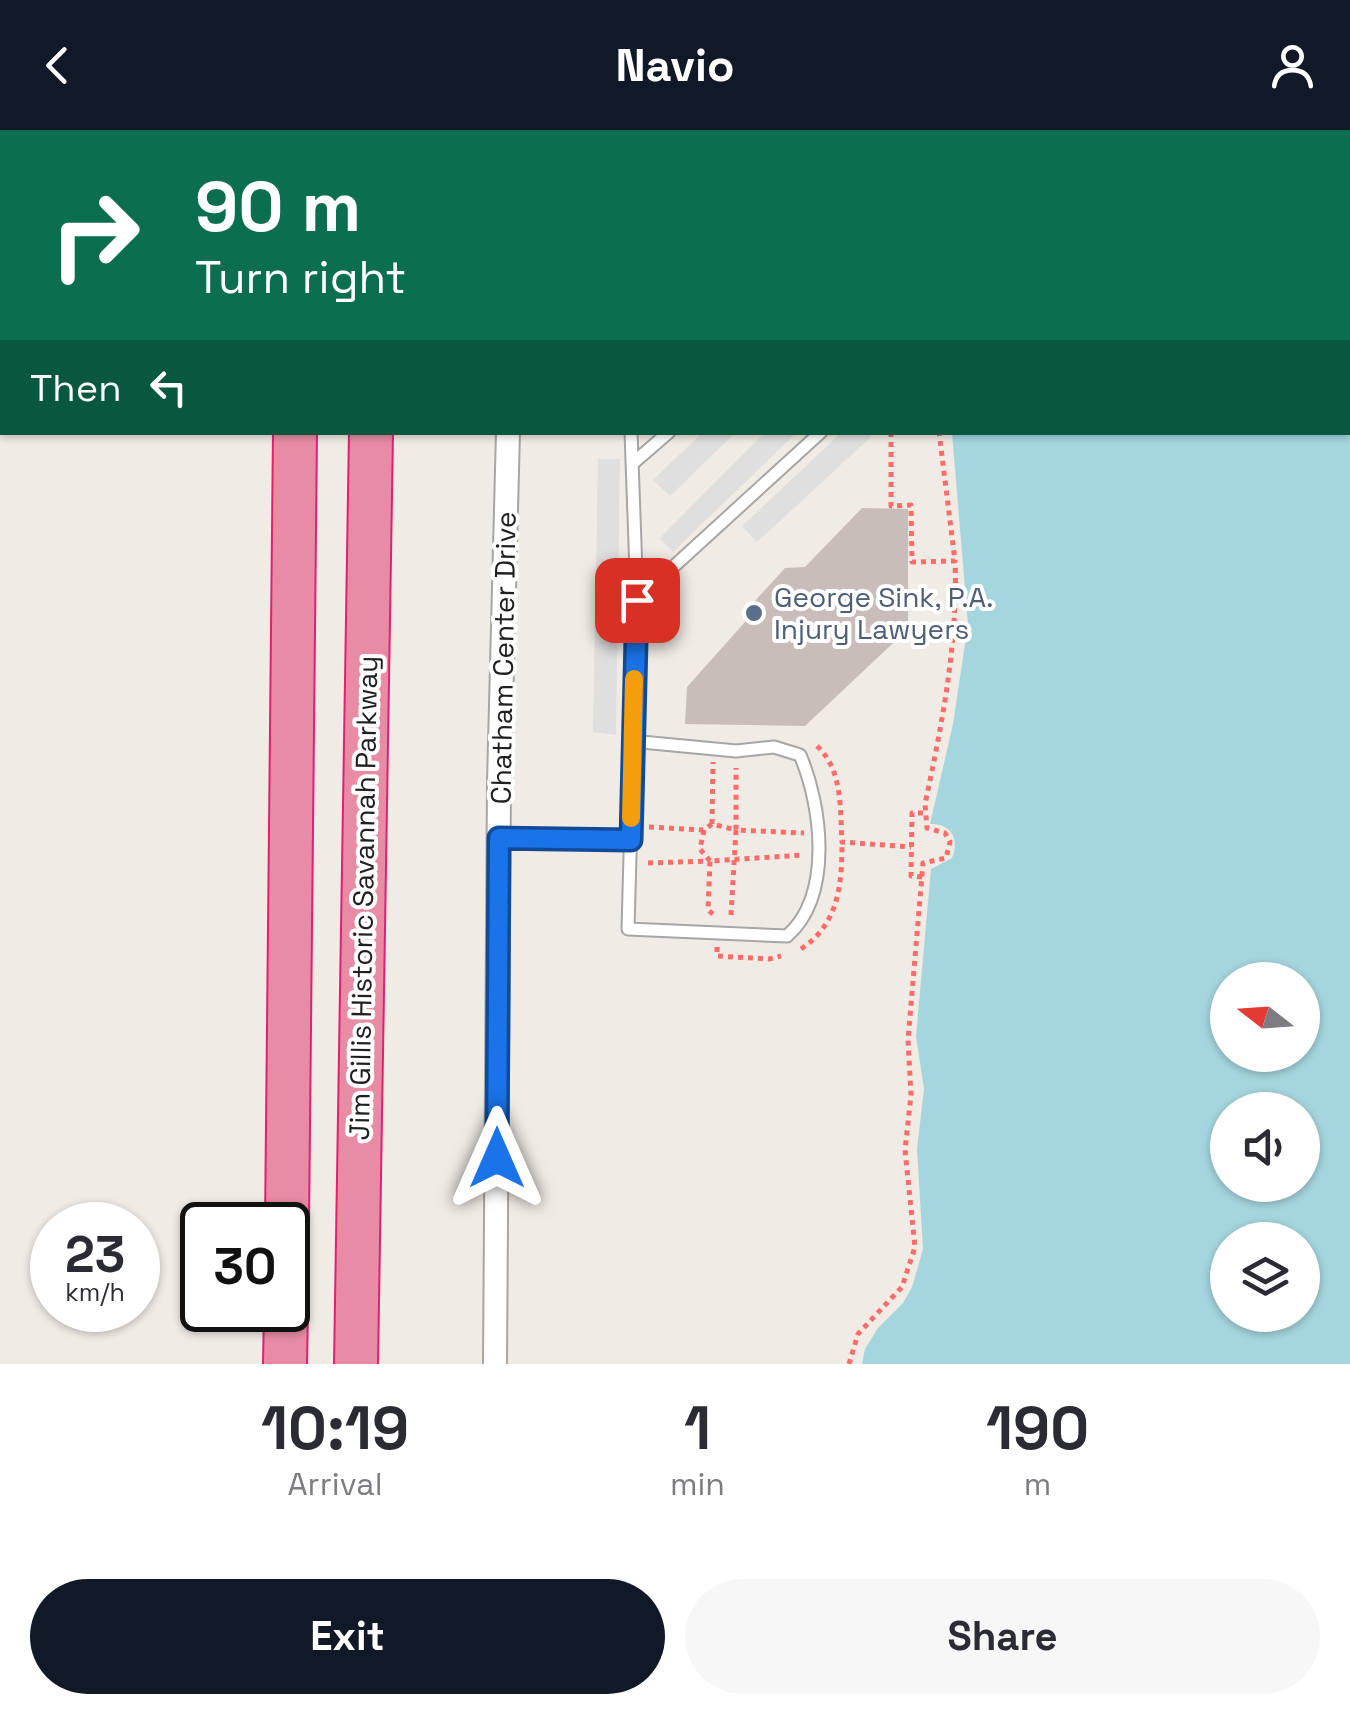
<!DOCTYPE html>
<html lang="en">
<head>
<meta charset="utf-8">
<style>
  :root { --surface:#fff; --page:#f7f7f7; --text:#2b2b33; --muted:#7c7c81; --accent:#111827 }
  body { margin:0; font-family:"Space Grotesk",sans-serif; background:var(--page); color:var(--text); height:100vh; display:flex; flex-direction:column; font-size:38px; white-space:nowrap }
  * { box-sizing:border-box; margin:0 }
  p { font-size:32px; color:var(--muted) }
  .icon { flex:none; width:55px; height:55px; fill:none; stroke:currentColor; stroke-width:2; stroke-linecap:round; stroke-linejoin:round }
  .map { position:relative; height:1234px; overflow:hidden }
  .details { display:flex; flex-direction:column; background:var(--surface); flex:1 }
  .details>* { flex:none }
  .top-card { position:absolute; left:0px; top:0px; width:1350px; height:305px; box-shadow:0 2px 8px #0004; background:#0b6e4f; color:#fff; overflow:hidden }
  .needle { width:65px; rotate:287deg }
  .controls { position:absolute; left:1210px; top:832px; display:grid; gap:20px }
  .controls a { display:grid; place-items:center; width:110px; height:110px; border-radius:50%; background:var(--surface); box-shadow:0 2px 8px #0004; font-size:50px }
  .speed { position:absolute; left:30px; top:1072px; display:flex; gap:20px; font-size:50px; font-weight:700; text-align:center }
  .speed>* { display:grid; place-content:center; width:130px; height:130px; border-radius:50%; background:var(--surface); box-shadow:0 2px 8px #0004; line-height:1 }
  .speed small { font-size:25px; font-weight:400 }
  .speed .limit { border:5px solid #111; border-radius:15px; background:#fff; color:#111 }
  .pin { position:absolute; display:grid; place-items:center; width:85px; height:85px; color:#fff; margin:-42px; border-radius:20px; box-shadow:0 5px 15px #0006 }
  .me { position:absolute; width:110px; margin:-55px; rotate:0deg; stroke-linejoin:round; filter:drop-shadow(0 0 8px #0008) }
  .turn { display:flex; align-items:center; gap:35px; height:210px; padding:0 30px; font-size:45px }
  .turn .icon { width:130px; height:130px; stroke-width:2.5 }
  .turn b { display:block; font-size:70px; line-height:85px }
  .then { display:flex; align-items:center; height:95px; padding:0 30px; background:#0003; gap:20px; font-size:38px }
  .eta { display:flex; justify-content:space-evenly; align-items:center; height:170px; text-align:center }
  .eta b { font-size:60px; font-weight:600; line-height:70px }
  .cta { display:flex; gap:20px; margin-top:auto; padding:20px 30px }
  .cta a { flex:1; height:115px; border-radius:60px; background:var(--accent); color:#fff; font-size:40px; font-weight:600; line-height:115px; text-align:center }
  .cta a+a { background:var(--page); color:var(--text) }
  header { display:flex; justify-content:space-between; align-items:center; height:130px; padding:0 30px; background:var(--accent); color:#fff; font-size:45px; font-weight:600 }
  .map>svg:first-child { display:block }
</style>
</head>
<body>
<header><svg class="icon" aria-label="back" viewBox="0 0 24 24"><path d="M15 5l-7 7 7 7"/></svg>Navio<svg class="icon" aria-label="person" viewBox="0 0 24 24"><circle cx="12" cy="8" r="4"/><path d="M4 21q1-7 8-7t8 7"/></svg></header>
<div class="map">
<svg width="1350" height="1234" viewBox="0 0 1350 1234">
  <rect width="100%" height="100%" fill="#f0ebe5"/>
  <path fill="#dfdfdf" d="M765,302L796,303L673,422L660,408Z
    M702,303H735L670,366L653,350Z
    M841,303H868L871,307L757,412L742,396Z
    M598,329H620L616,605L593,602Z"/>
  <path fill="#a5d6de" fill-rule="evenodd" d="M988,0H1350V1234H862L865,1219L878,1198L903,1173L912,1157L923,1119L917,1019L924,959L916,906L931,739L952,728C960,709 951,693 930,694L953,594L968,494L952,303L1348,302V2ZM1228,850H1302V925H1228ZM1228,980H1302V1055H1228ZM1228,1110H1302V1185H1228Z"/>
  <path fill="#c8bdb8" d="M862,378L908,379V499L805,596L685,594L687,557L745,492V482L785,438L805,437Z"/>
  <g fill="none" stroke-linecap="round" stroke-linejoin="round">
    <g stroke="#a6a6a6" stroke-width="15">
      <path id="service" d="M856,0V2
        M756,2L759,0
        M631,302L637,470L821,302
        M632,334L669,302
        M631,611L736,621L774,617L800,625C822,676 833,766 787,806L628,799L637,470
        M499,708L631,710"/>
    </g>
    <g stroke="#a6a6a6" stroke-width="26">
      <path id="minor" d="M530,2L531,0
        M495,1234L499,653L508,302"/>
    </g>
    <g stroke="#de2272" stroke-width="46">
      <path id="motorway" d="M317,2V0
        M390,2V0
        M287,1095L295,302
        M285,1234L286,1180
        M356,1234L371,302"/>
    </g>
    <path stroke="#fc6d6a" stroke-width="5" stroke-dasharray="5 5" stroke-linecap="butt" d="M975,2L976,0
      M891,302V376L911,375L912,432L955,431L939,302
      M817,616C843,640 840,679 842,712L911,717
      M712,694L713,632
      M649,697L703,700
      M710,731L700,719L704,700L712,694L736,700V638
      M648,733L710,731
      M922,747L911,746L912,683H926
      M713,784L708,780L710,731L804,725
      M731,785L736,700L804,703
      M717,817V826L769,829L781,826
      M801,819C839,794 842,754 842,712
      M849,1234L858,1204L902,1157L915,1117L905,1020L911,965L908,910L923,733L946,728L950,712L945,703L927,698L925,674C942,594 958,514 955,431"/>
    <use href="#service" stroke="#fff" stroke-width="11"/>
    <use href="#minor" stroke="#fff" stroke-width="22"/>
    <use href="#motorway" stroke="#e88ca5" stroke-width="42"/>
  </g>
  <g fill="none" stroke-linecap="round" stroke-linejoin="round">
    <g stroke="#114b97" stroke-width="25">
      <path id="route" d="M497,1028L499,708L631,710L637,470"/>
    </g>
    <use href="#route" stroke="#1a73e8" stroke-width="18"/>
    <path stroke="#f59e0b" stroke-width="18" d="M631,688L634,549"/>
  </g>
  <circle fill="#5c6f8a" stroke="#fff" stroke-width="4" cx="754" cy="483" r="10"/>
  <g text-anchor="middle" dominant-baseline="central" stroke-width="8" stroke-linejoin="round" paint-order="stroke">
    <g font-size="28" fill="#4e5e75" stroke="#fff" text-anchor="start">
      <text x="774" y="467">George Sink, P.A.<tspan x="774" dy="32">Injury Lawyers</tspan></text>
    </g>
    <g font-size="28" fill="#1f1f1f" stroke="#fff">
      <text transform="translate(503 528) rotate(-89)">Chatham Center Drive</text>
      <text transform="translate(363 768) rotate(-89)">Jim Gillis Historic Savannah Parkway</text>
    </g>
  </g>
</svg>
<div class="controls">
<a><svg class="needle" viewBox="-14 -14 28 28"><path d="M0-13l5 13h-10z" fill="#e53935"/><path d="M0 13l5-13h-10z" fill="#7c7c81"/></svg></a>
<a><svg class="icon" aria-label="sound" viewBox="0 0 24 24"><path d="M4 9h4l5-4v14l-5-4H4zM17 9q2 3 0 6"/></svg></a>
<a><svg class="icon" aria-label="layers" viewBox="0 0 24 24"><path d="M12 4l9 5-9 5-9-5zM3 14l9 5 9-5"/></svg></a>
</div>
<div class="speed"><div>23<small>km/h</small></div><div class="limit">30</div></div>
<div class="pin" style="left:637px;top:470px;background:#d93025"><svg class="icon" aria-label="arrive" viewBox="0 0 24 24"><path d="M6 21V4h12l-3 4 3 4H6"/></svg></div>
<svg class="me" style="left:497px;top:1028px" viewBox="-20 -20 40 40"><path d="M0-17L14 15 0 8-14 15z" fill="#1a73e8" stroke="#fff" stroke-width="4"/></svg>
<div class="top-card">
<div class="turn"><svg class="icon" aria-label="right" viewBox="0 0 24 24"><path d="M7 20v-9h11M14 6l5 5-5 5"/></svg><div><b>90 m</b>Turn right</div></div>
<div class="then">Then<svg class="icon" aria-label="left" viewBox="0 0 24 24"><path d="M17 20v-9H6M10 6l-5 5 5 5"/></svg></div>
</div>
</div>
<section class="details">
<div class="eta">
<div><b>10:19</b><p>Arrival</p></div>
<div><b>1</b><p>min</p></div>
<div><b>190</b><p>m</p></div>
</div>
<div class="cta"><a>Exit</a><a>Share</a></div>
</section>
</body>
</html>
